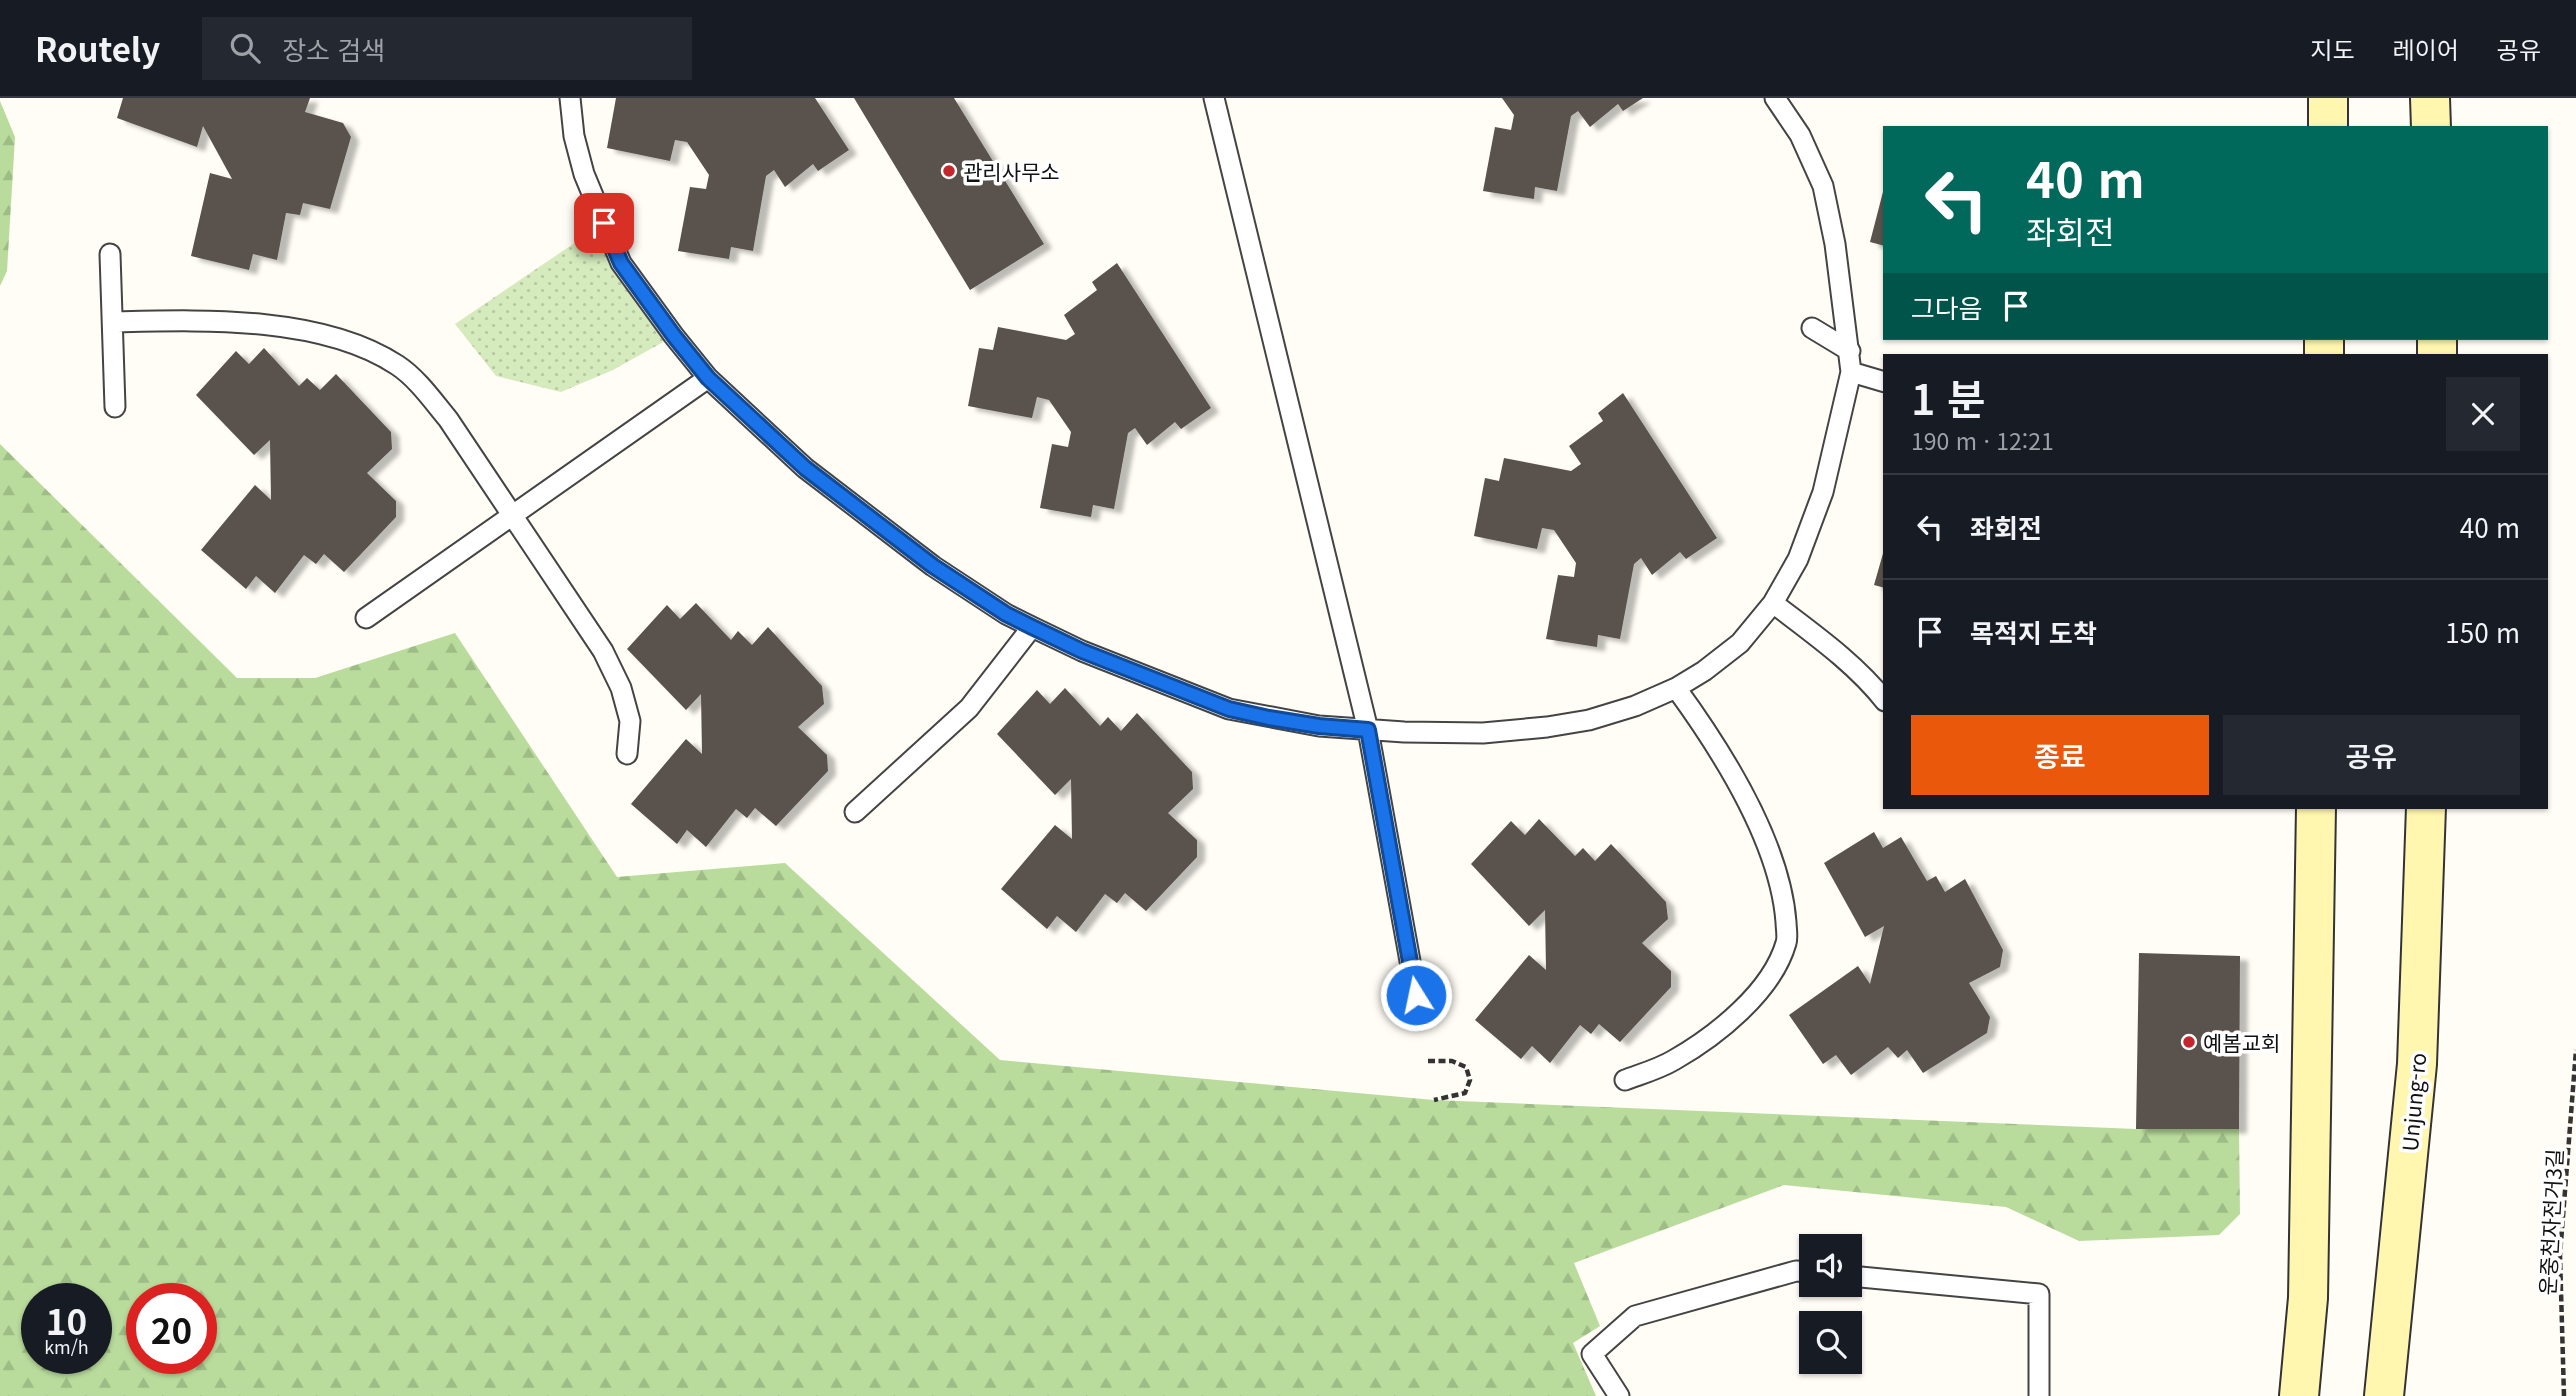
<!DOCTYPE html>
<html lang="ko">
<head>
<meta charset="utf-8">
<style>
  :root { --surface:#171b24; --page:#242831; --text:#f1f3f6; --muted:#9ea1a6; --line:#363941; --accent:#ea580c }
  body { margin:0; font-family:Georgia,"Noto Sans KR",serif; background:var(--page); color:var(--text); height:100vh; display:flex; flex-direction:column; font-size:26px; white-space:nowrap }
  * { box-sizing:border-box; margin:0 }
  p { font-size:23px; color:var(--muted) }
  .icon { flex:none; width:38px; height:38px; fill:none; stroke:currentColor; stroke-width:2; stroke-linecap:round; stroke-linejoin:round }
  .map { position:relative; flex:1; overflow:hidden }
  .details { position:absolute; left:1883px; top:256px; width:665px; height:455px; display:flex; flex-direction:column; background:var(--surface); border-radius:0px; box-shadow:0 2px 5px #0004 }
  .details>* { flex:none }
  .guide { position:absolute; left:1883px; top:28px; width:665px; height:214px; border-radius:0px; box-shadow:0 2px 5px #0004; background:#00695c; color:#fff; overflow:hidden }
  .controls { position:absolute; left:1799px; top:1136px; display:grid; gap:14px }
  .controls a { display:grid; place-items:center; width:63px; height:63px; border-radius:0px; background:var(--surface); box-shadow:0 2px 5px #0004; font-size:35px }
  .speed { position:absolute; left:21px; top:1185px; display:flex; gap:14px; font-size:35px; font-weight:700; text-align:center }
  .speed>* { display:grid; place-content:center; width:91px; height:91px; border-radius:50%; background:var(--surface); box-shadow:0 2px 5px #0004; line-height:1 }
  .speed small { font-size:18px; font-weight:400 }
  .speed .limit { border:10px solid #d22; background:#fff; color:#111 }
  .pin { position:absolute; display:grid; place-items:center; width:60px; height:60px; color:#fff; margin:-30px; border-radius:14px; box-shadow:0 4px 10px #0006 }
  .me { position:absolute; width:77px; margin:-38px; rotate:350deg; stroke-linejoin:round; filter:drop-shadow(0 0 5px #0008) }
  .turn { display:flex; align-items:center; gap:24px; height:147px; padding:0 28px; font-size:32px }
  .turn .icon { width:91px; height:91px; stroke-width:2.5 }
  .turn b { display:block; font-size:49px; line-height:60px }
  .then { display:flex; align-items:center; height:66px; padding:0 28px; background:#0003; gap:14px; font-size:26px }
  .round { display:grid; place-items:center; flex:none; width:74px; height:74px; border-radius:0px; background:var(--page) }
  .head { display:flex; align-items:center; justify-content:space-between; height:119px; padding:0 28px }
  h1 { font-size:42px; font-weight:600; line-height:52px }
  .action { display:flex; gap:14px; margin-top:auto; padding:14px 28px }
  .action a { flex:1; height:80px; border-radius:0px; background:var(--accent); color:#fff; font-size:28px; font-weight:600; line-height:80px; text-align:center }
  .action a+a { background:var(--page); color:var(--text) }
  ul { padding:0; list-style:none }
  li { display:flex; align-items:center; gap:21px; height:105px; padding:0 28px; border-top:2px solid var(--line) }
  li div { flex:1 }
  li b { display:block; font-size:26px }
  li em { font-style:normal }
  header { display:flex; align-items:center; gap:42px; box-sizing:border-box; height:98px; padding:0 35px; background:var(--surface); border-bottom:2px solid var(--line) }
  header strong { font-size:33px }
  nav { display:flex; gap:38px; margin-inline-start:auto; font-size:24px }
  .search { width:490px; height:63px; background:var(--page); display:flex; align-items:center; gap:18px; box-sizing:border-box; padding:0 24px; border-radius:0px; color:var(--muted); font-size:26px }
  .map>svg:first-child { display:block }
</style>
</head>
<body>
<header>
<strong>Routely</strong>
<div class="search"><svg class="icon" aria-label="search" viewBox="0 0 24 24"><circle cx="10" cy="10" r="6"/><path d="M15 15l6 6"/></svg>장소 검색</div>
<nav><a>지도</a><a>레이어</a><a>공유</a></nav>
</header>
<div class="map">
<svg width="2576" height="1298" viewBox="0 0 2576 1298">
  <defs>
    <pattern id="forest-firs" width="22" height="20" patternUnits="userSpaceOnUse" patternTransform="scale(1.75)"><rect width="22" height="20" fill="#b9dc9c"/><path d="M5 1l3.5 6h-7zM16 11l3.5 6h-7z" fill="#9ebc85"/></pattern>
    <pattern id="park-dots" width="8" height="8" patternUnits="userSpaceOnUse" patternTransform="scale(1.75)"><rect width="8" height="8" fill="#d5ebbd"/><path d="M2 2h.1M6 6h.1" fill="none" stroke="#b6c8a1" stroke-width="1.8" stroke-linecap="round"/></pattern>
    <filter id="shadow"><feDropShadow dx="8" dy="4.5" stdDeviation="2" flood-color="#0004"/></filter>
  </defs>
  <rect width="100%" height="100%" fill="#fffdf5"/>
  <path fill="url(#forest-firs)" fill-rule="evenodd" d="M0,3L15,39L7,173L0,188Z
    M0,346L237,580H315L455,535L617,779L785,765L1000,962L1434,1002L2136,1031H2239L2240,1116L2219,1137L2079,1143L2006,1109L1784,1087L1574,1165L1600,1228L1573,1245L1596,1298H0ZM37,1200H96V1260H37ZM142,1200H201V1260H142Z"/>
  <path fill="url(#park-dots)" d="M604,125L674,238L613,272L561,294L496,278L455,226Z"/>
  <path fill="#5a524d" filter="url(#shadow)" d="M123,0H310L305,14L343,25L351,39L330,111L303,105L300,117L286,115L277,162L253,156L249,172L191,158L210,75L232,81L203,28L197,49L117,20Z
    M616,0H815L849,52L818,73L813,66L785,89L774,72L766,78L753,153L731,149L729,161L678,153L690,89L706,91L709,77L687,44L675,42L670,63L607,50Z
    M854,0H954L1044,146L970,192Z
    M1502,0H1643L1623,13L1618,6L1590,29L1578,13L1571,18L1557,93L1535,89L1534,101L1483,93L1495,29L1511,32L1514,17Z
    M1884,90H1885V148L1870,144Z
    M1117,165L1211,310L1181,331L1175,324L1147,347L1135,330L1128,335L1114,411L1093,407L1091,419L1040,410L1052,346L1068,349L1071,334L1049,302L1037,299L1032,320L968,308L979,250L993,252L998,229L1066,242L1075,236L1064,217L1097,192L1092,184Z
    M264,250L299,288L307,280L320,292L336,276L391,334L392,351L367,375L396,403V419L344,474L324,456L316,466L304,457L275,495L256,478L246,491L201,452L255,387L271,402L270,342L254,357L196,297L236,253L249,266Z
    M1623,295L1717,440L1686,461L1680,454L1652,477L1641,460L1634,466L1620,541L1598,537L1597,549L1546,541L1558,477L1574,479L1576,465L1554,432L1542,430L1537,451L1474,438L1485,380L1499,383L1504,360L1571,373L1581,366L1569,348L1603,323L1598,315Z
    M1884,452H1885V490L1874,487Z
    M696,505L731,542L738,533L752,547L768,529L822,588L824,606L798,629L827,657L828,673L776,728L755,710L747,720L736,711L706,749L687,732L677,746L631,706L686,641L702,656L701,596L686,612L627,551L667,507L680,521Z
    M1065,590L1100,628L1108,619L1121,633L1137,615L1192,674L1193,691L1168,715L1197,742V759L1146,813L1125,795L1117,805L1105,796L1076,834L1057,818L1047,831L1001,791L1055,727L1072,741L1071,681L1055,697L997,636L1037,592L1050,606Z
    M1539,721L1575,758L1583,750L1595,763L1611,746L1666,804L1668,821L1642,845L1671,873V889L1620,944L1599,926L1591,936L1580,927L1550,965L1532,948L1521,961L1475,922L1529,857L1546,872L1545,812L1529,828L1471,766L1511,723L1525,737Z
    M1874,734L1883,750L1901,739L1927,783L1936,778L1945,794L1965,781L2003,852L2000,869L1969,885L1990,919L1987,935L1923,975L1907,952L1898,960L1888,949L1851,977L1836,957L1823,966L1789,917L1858,868L1870,886L1884,828L1865,839L1824,765Z
    M2139,855L2240,858L2239,1031H2136Z"/>
  <g fill="none" stroke-linecap="round" stroke-linejoin="round">
    <g stroke="#444" stroke-width="23">
      <path id="lane" d="M570,0L574,38L584,76L621,165L674,238L708,280L805,370L933,468L1006,516L1032,529L1082,553L1229,611L1319,628L1404,634L1483,635L1547,629L1589,622L1635,608L1676,590L1704,573L1740,545L1773,505L1798,461L1823,394L1851,274L1835,146L1823,88L1800,37L1775,0
        M1214,0L1368,632L1416,896
        M110,156L115,309
        M113,224C200,222 321,217 397,267C417,280 433,303 448,321L603,553L621,590L630,623L627,656
        M1812,230L1850,253
        M1851,274L1885,284
        M1773,505C1812,535 1854,564 1885,603
        M366,520L708,280
        M855,714L969,610L1032,529
        M1625,982C1641,976 1659,971 1674,962C1716,938 1772,894 1786,845C1788,839 1786,830 1786,824C1780,745 1722,653 1676,590
        M1850,1178L2039,1196V1298
        M1619,1298L1592,1256L1635,1218L1796,1173L1811,1174"/>
    </g>
    <g stroke="#333" stroke-width="42">
      <path id="secondary" d="M2430,0L2431,30
        M2328,30V0
        M2324,257V240
        M2437,257V240
        M2299,1298L2308,1200L2316,709
        M2384,1298L2417,966L2426,709"/>
    </g>
    <path stroke="#333" stroke-width="4.5" stroke-dasharray="7 3.5" stroke-linecap="butt" d="M1428,963H1452L1466,969L1470,982L1465,995L1434,1002
      M2564,1298L2560,1157L2576,952"/>
    <use href="#lane" stroke="#fff" stroke-width="19"/>
    <use href="#secondary" stroke="#fff6b0" stroke-width="38"/>
  </g>
  <g fill="none" stroke-linecap="round" stroke-linejoin="round">
    <g stroke="#114b97" stroke-width="18">
      <path id="route" d="M604,125L621,165L674,238L708,280L805,370L933,468L1006,516L1032,529L1082,553L1229,611L1269,620L1319,628L1368,632L1416,897"/>
    </g>
    <use href="#route" stroke="#1a73e8" stroke-width="12"/>
  </g>
  <g fill="#c4262e" stroke="#fff" stroke-width="2.5">
    <circle cx="949" cy="73" r="7"/>
    <circle cx="2189" cy="944" r="7"/>
  </g>
  <g text-anchor="middle" dominant-baseline="central" stroke-width="7" stroke-linejoin="round" paint-order="stroke">
    <g font-size="21" fill="#111" stroke="#fff" text-anchor="start">
      <text x="963" y="73">관리사무소</text>
      <text x="2203" y="944">예봄교회</text>
    </g>
    <g font-size="21" fill="#111" stroke="#fff">
      <text transform="translate(2413 1004) rotate(-85)">Unjung-ro</text>
      <text transform="translate(2550 1124) rotate(-87)">운중천자전거3길</text>
    </g>
  </g>
</svg>
<div class="controls">
<a><svg class="icon" aria-label="sound" viewBox="0 0 24 24"><path d="M4 9h4l5-4v14l-5-4H4zM17 9q2 3 0 6"/></svg></a>
<a><svg class="icon" aria-label="search" viewBox="0 0 24 24"><circle cx="10" cy="10" r="6"/><path d="M15 15l6 6"/></svg></a>
</div>
<div class="speed"><div>10<small>km/h</small></div><div class="limit">20</div></div>
<div class="pin" style="left:604px;top:125px;background:#d93025"><svg class="icon" aria-label="arrive" viewBox="0 0 24 24"><path d="M6 21V4h12l-3 4 3 4H6"/></svg></div>
<svg class="me" style="left:1416px;top:897px" viewBox="-20 -20 40 40"><circle r="17" fill="#1a73e8" stroke="#fff" stroke-width="3"/><path d="M0-11L8 9 0 5-8 9z" fill="#fff"/></svg>
<div class="guide">
<div class="turn"><svg class="icon" aria-label="left" viewBox="0 0 24 24"><path d="M17 20v-9H6M10 6l-5 5 5 5"/></svg><div><b>40 m</b>좌회전</div></div>
<div class="then">그다음<svg class="icon" aria-label="arrive" viewBox="0 0 24 24"><path d="M6 21V4h12l-3 4 3 4H6"/></svg></div>
</div>
<section class="details">
<div class="head"><div><h1>1 분</h1><p>190 m · 12:21</p></div><a class="round"><svg class="icon" aria-label="close" viewBox="0 0 24 24"><path d="M6 6l12 12M18 6L6 18"/></svg></a></div>
<ul>
<li><svg class="icon" aria-label="left" viewBox="0 0 24 24"><path d="M17 20v-9H6M10 6l-5 5 5 5"/></svg><div><b>좌회전</b></div><em>40 m</em></li>
<li><svg class="icon" aria-label="arrive" viewBox="0 0 24 24"><path d="M6 21V4h12l-3 4 3 4H6"/></svg><div><b>목적지 도착</b></div><em>150 m</em></li>
</ul>
<div class="action"><a>종료</a><a>공유</a></div>
</section>
</div>
</body>
</html>
